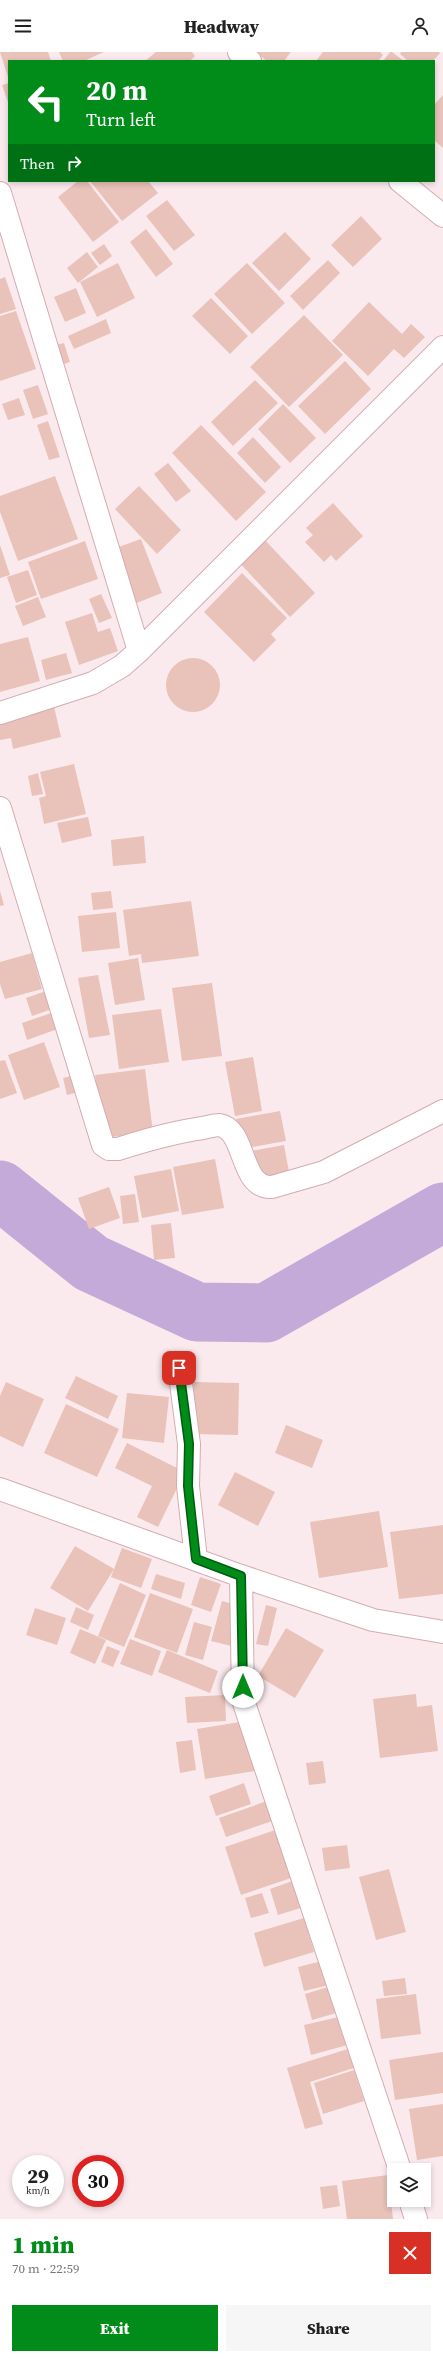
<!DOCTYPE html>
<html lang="en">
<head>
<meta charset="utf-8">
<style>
  :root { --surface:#fff; --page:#f6f6f6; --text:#222; --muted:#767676; --accent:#018c19 }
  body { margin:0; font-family:"Source Serif 4",serif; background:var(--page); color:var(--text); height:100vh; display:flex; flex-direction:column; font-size:15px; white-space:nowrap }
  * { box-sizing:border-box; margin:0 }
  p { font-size:13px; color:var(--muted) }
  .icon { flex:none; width:22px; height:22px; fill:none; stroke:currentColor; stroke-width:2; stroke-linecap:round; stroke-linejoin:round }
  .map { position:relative; height:2167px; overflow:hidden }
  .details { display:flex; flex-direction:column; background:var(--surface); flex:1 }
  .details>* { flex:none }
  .guide { position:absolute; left:8px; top:8px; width:427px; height:122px; border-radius:0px; box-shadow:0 2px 6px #0003; background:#018c19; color:#fff; overflow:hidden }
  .tools { position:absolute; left:387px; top:2111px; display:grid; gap:8px }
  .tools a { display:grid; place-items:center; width:44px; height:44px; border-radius:0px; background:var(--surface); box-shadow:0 2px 6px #0003; font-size:20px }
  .speed { position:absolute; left:12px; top:2103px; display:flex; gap:8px; font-size:20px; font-weight:700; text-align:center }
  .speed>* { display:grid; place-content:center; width:52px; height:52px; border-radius:50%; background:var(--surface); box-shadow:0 2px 6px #0003; line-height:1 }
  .speed small { font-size:10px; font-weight:400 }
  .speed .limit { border:6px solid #d22; background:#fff; color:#111 }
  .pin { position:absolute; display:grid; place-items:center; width:34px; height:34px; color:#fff; margin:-17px; border-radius:8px; box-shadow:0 2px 6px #0006 }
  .me { position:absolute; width:44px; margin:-22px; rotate:0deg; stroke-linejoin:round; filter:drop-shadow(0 0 3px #0008) }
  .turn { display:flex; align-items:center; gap:14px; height:84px; padding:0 12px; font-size:18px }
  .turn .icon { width:52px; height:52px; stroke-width:2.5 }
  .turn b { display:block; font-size:28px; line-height:34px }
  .then { display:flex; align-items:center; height:38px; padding:0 12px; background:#0003; gap:8px; font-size:15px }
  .round { display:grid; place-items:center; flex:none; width:42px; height:42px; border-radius:0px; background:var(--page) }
  .headline { display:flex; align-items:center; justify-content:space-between; height:68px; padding:0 12px }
  h1 { font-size:24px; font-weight:800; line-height:30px; color:var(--accent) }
  .button { display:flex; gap:8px; margin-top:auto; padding:8px 12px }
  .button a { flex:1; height:46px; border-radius:0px; background:var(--accent); color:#fff; font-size:16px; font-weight:800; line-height:46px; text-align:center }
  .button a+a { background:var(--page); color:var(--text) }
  header { display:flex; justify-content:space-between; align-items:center; height:52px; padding:0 12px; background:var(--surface); font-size:18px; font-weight:800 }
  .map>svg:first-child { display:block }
</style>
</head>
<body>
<header><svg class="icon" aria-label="menu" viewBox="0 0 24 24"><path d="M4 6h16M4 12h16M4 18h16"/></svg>Headway<svg class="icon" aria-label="person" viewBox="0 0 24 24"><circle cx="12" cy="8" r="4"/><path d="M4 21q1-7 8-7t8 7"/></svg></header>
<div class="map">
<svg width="443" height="2167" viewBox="0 0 443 2167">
  <rect width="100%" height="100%" fill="#fbeaed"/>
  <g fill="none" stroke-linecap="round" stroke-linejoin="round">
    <path stroke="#c4aad9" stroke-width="59" d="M0,1138L91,1211L197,1260L266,1261L443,1160"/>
  </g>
  <path fill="#e9c2b9" d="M0,0H48L51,9H9V28Z
    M59,0H104L84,9H63Z
    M156,0H192L195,4L190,9H145Z
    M255,0H291L284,9H267Z
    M323,0H380L383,3L378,9H316Z
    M390,0H392L404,9H383Z
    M401,0H439L440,1L433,9H408L400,2Z
    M9,31V53L2,33Z
    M443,43V96L434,88V53Z
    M78,129H87L119,170L93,190L58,145Z
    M90,129H148L158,141L122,169Z
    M167,148L195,183L174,199L146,164Z
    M361,164L382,187L353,215L331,193Z
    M146,177L173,212L156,225L130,190Z
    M285,180L311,207L279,239L252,211Z
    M104,192L112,204L100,213L91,201Z
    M87,200L98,215L78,231L67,216Z
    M328,208L340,221L303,258L290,244Z
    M118,211L135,246L97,265L80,230Z
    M247,211L285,251L252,282L214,242Z
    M5,225L16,257L0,262V227Z
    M76,236L86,261L65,270L54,245Z
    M211,246L248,284L230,302L192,264Z
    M369,250L402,282L411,272L425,285L404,306L394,297L368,324L332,289Z
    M16,259L36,317L0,329V264Z
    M304,263L343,303L289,355L250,315Z
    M106,267L111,281L74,297L68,284Z
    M64,291L70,310L58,314L52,294Z
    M345,309L371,337L325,382L298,354Z
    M255,328L278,351L233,394L211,370Z
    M38,333L48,362L33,367L23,338Z
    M19,346L25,363L8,368L2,352Z
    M283,352L316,386L290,411L258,377Z
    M48,369L60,405L49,408L37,373Z
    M201,373L266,440L236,469L172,401Z
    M253,385L281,415L265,431L237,401Z
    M168,411L191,439L176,450L154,422Z
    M55,424L78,487L18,509L0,460V444Z
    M139,434L181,478L157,502L115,457Z
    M333,451L363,484L336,509L331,503L324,510L305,490L313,483L306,476Z
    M262,485L315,541L290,565L237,508Z
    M141,487L162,541L134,552L113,497Z
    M85,489L98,527L41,547L28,510Z
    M0,493L10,523L0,526Z
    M28,518L37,543L16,551L7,525Z
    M242,521L287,566L271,582L276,588L254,610L204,560Z
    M101,542L112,566L99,571L89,547Z
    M38,545L46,565L23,574L15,554Z
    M92,561L98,580L110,576L118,599L79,613L65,570Z
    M28,585L40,629L0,640V592Z
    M66,601L72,621L46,628L41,608Z
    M166 633a27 27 0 1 1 54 0a27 27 0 1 1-54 0Z
    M53,650L61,685L13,697L11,686L0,688V663Z
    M74,712L86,762L44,772L39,746L46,744L40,720Z
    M38,721L43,742L32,744L28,724Z
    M88,765L92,784L62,791L57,771Z
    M144,784L146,811L113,814L111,788Z
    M0,839L4,853L0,854Z
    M111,839L113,856L93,858L91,841Z
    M191,849L199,904L142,911L141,902L129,904L123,858Z
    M116,860L120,896L82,900L78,864Z
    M32,901L42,937L5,947L0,932V910Z
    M138,906L145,948L115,953L108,911Z
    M98,923L110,983L89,986L78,926Z
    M212,931L222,1004L182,1009L172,936Z
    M49,938L55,956L32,964L26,946Z
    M161,957L169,1010L119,1017L112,963Z
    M60,958L66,974L27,988L22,971Z
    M44,990L60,1035L24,1048L8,1003Z
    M253,1005L262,1059L235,1064L225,1010Z
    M5,1008L17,1041L0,1047V1009Z
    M145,1017L153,1080L103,1086L95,1023Z
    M75,1023L79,1040L67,1043L63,1026Z
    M280,1059L286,1089L241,1097L236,1067Z
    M284,1093L289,1120L256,1126L251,1099Z
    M215,1107L224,1156L182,1163L173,1115Z
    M171,1117L179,1159L142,1166L134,1124Z
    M109,1135L120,1166L89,1177L78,1146Z
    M135,1142L139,1170L123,1172L120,1144Z
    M171,1171L175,1206L154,1208L151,1173Z
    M76,1324L118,1344L108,1367L65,1346Z
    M6,1330L44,1347L23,1395L0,1384V1344Z
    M194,1330L239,1331L238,1383L193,1382Z
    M127,1341L169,1345L164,1391L122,1386Z
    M66,1352L119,1377L97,1425L44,1401Z
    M286,1373L323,1388L312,1416L275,1401Z
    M127,1391L185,1420L158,1475L137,1465L152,1434L115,1416Z
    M235,1420L275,1440L258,1474L218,1453Z
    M379,1459L388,1515L319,1526L310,1470Z
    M443,1473V1542L399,1547L390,1480Z
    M75,1494L114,1517L88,1559L50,1536Z
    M122,1496L152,1507L141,1536L111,1525Z
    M156,1522L185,1531L181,1547L151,1537Z
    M200,1525L221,1532L211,1560L191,1553Z
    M120,1531L146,1543L124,1595L98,1584Z
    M150,1541L193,1557L177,1601L134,1585Z
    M222,1549L241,1554L231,1594L211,1589Z
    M266,1553L277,1556L268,1594L256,1592Z
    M76,1555L94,1563L88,1578L70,1570Z
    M35,1556L66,1566L57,1593L26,1583Z
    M194,1570L212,1575L203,1608L185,1603Z
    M286,1576L324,1598L295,1646L258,1624Z
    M80,1577L106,1588L95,1612L70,1601Z
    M130,1587L161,1599L152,1624L120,1612Z
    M107,1594L120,1599L113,1615L101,1610Z
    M167,1598L218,1619L210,1641L158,1620Z
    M416,1642L417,1655L432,1653L438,1699L380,1706L373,1647Z
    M225,1643L226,1669L187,1671L185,1645Z
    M246,1669L255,1719L205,1727L197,1677Z
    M192,1688L196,1718L180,1721L176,1690Z
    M323,1709L326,1731L309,1733L306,1711Z
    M244,1731L251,1752L216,1764L209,1744Z
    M267,1749L275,1768L226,1785L219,1766Z
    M284,1775L300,1823L241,1843L225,1795Z
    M347,1793L350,1816L325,1819L322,1796Z
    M389,1817L406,1880L376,1888L359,1825Z
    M298,1827L307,1854L278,1863L270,1837Z
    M262,1841L269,1861L251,1866L245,1846Z
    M304,1866L314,1900L264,1915L254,1881Z
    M322,1909L329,1933L304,1939L298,1915Z
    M405,1926L407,1942L384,1944L382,1929Z
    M328,1935L336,1961L312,1968L305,1942Z
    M416,1942L421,1982L381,1987L376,1947Z
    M343,1964L351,1992L311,2003L304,1973Z
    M351,1996L357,2015L310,2030L323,2072L305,2077L287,2016Z
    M443,2000V2041L395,2048L389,2008Z
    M354,2018L364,2049L323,2062L314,2031Z
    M443,2052V2104L417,2108L409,2057Z
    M388,2123L393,2167H347L342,2129Z
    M337,2133L340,2154L323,2157L320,2135Z"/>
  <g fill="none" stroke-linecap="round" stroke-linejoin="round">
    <g stroke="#d3acb3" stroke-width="24">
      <path id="minor" d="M239,0L250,9
        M400,129L443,164
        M0,141L139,599
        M0,661L93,631L122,614L139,599L443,295
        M0,756L103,1093L109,1097H118C146,1088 174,1080 203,1076C208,1075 214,1073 219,1073C247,1077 239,1137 272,1135L324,1120L443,1059
        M179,1316L189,1392L188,1434L196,1507
        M0,1437L241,1524L373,1568L443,1580
        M241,1524L243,1648L400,2118
        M410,2148L416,2167"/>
    </g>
    <use href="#minor" stroke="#fff" stroke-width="22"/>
  </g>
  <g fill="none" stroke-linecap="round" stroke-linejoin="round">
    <g stroke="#015b10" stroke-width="10">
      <path id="route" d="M179,1316L189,1392L188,1434L196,1507L241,1524L243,1635"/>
    </g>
    <use href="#route" stroke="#018c19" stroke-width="7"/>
  </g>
</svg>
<div class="tools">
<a><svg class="icon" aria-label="layers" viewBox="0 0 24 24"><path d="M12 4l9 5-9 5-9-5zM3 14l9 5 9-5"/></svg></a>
</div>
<div class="speed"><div>29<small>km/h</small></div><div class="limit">30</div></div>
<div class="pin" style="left:179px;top:1316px;background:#d93025"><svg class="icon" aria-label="arrive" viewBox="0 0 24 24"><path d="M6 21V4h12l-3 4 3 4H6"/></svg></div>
<svg class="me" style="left:243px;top:1635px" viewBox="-20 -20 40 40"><circle r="19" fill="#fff"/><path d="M0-13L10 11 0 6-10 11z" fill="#018c19"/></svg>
<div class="guide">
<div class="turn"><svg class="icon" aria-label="left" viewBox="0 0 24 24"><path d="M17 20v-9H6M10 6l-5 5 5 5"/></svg><div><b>20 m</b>Turn left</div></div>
<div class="then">Then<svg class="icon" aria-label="right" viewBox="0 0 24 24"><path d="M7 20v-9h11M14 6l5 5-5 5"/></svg></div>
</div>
</div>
<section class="details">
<div class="headline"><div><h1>1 min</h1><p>70 m · 22:59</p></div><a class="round" style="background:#d93025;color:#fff"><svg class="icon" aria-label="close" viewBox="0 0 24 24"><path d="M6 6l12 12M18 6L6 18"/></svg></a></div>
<div class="button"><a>Exit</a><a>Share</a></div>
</section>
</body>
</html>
